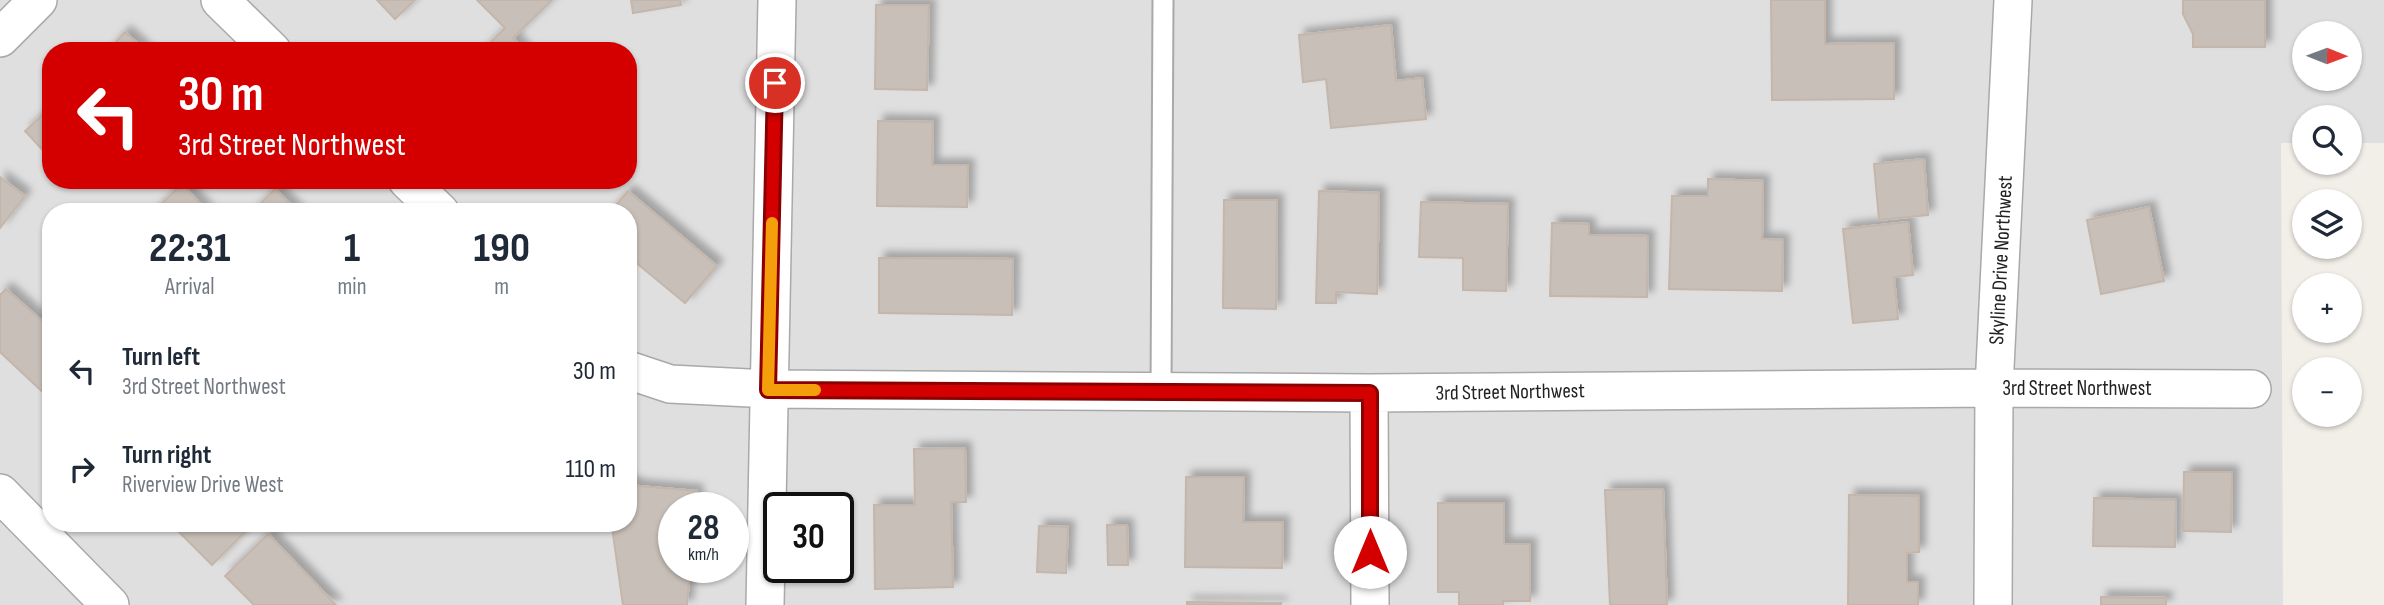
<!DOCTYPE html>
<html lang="en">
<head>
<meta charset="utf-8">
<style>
  :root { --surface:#fff; --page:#f6f6f7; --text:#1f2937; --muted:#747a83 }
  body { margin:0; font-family:"Sofia Sans Condensed",sans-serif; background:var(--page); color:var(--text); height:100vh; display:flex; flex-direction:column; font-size:26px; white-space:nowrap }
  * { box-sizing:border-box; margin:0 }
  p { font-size:23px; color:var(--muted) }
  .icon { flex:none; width:38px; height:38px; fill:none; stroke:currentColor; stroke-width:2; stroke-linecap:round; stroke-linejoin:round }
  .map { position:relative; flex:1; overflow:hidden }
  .drawer { position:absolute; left:42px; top:203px; width:595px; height:329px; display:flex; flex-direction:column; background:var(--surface); border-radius:28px; box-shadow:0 2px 5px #0004 }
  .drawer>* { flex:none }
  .banner { position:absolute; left:42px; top:42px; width:595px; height:147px; border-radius:28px; box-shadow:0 2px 5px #0004; background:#d40000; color:#fff; overflow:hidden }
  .needle { width:46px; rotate:91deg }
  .tools { position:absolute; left:2292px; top:21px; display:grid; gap:14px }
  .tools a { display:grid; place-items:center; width:70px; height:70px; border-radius:50%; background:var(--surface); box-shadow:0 2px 5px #0004; font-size:35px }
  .speed { position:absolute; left:658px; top:492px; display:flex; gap:14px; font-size:35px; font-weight:700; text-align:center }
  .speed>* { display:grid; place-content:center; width:91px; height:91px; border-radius:50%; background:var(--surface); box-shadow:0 2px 5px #0004; line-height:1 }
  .speed small { font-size:18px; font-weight:400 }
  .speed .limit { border:4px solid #111; border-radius:10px; background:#fff; color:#111 }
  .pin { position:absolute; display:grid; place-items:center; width:60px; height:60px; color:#fff; margin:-30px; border:4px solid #fff; border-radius:50%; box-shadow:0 2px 7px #0007 }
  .me { position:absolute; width:77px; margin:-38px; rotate:0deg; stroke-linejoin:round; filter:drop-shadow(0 0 5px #0008) }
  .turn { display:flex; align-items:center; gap:24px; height:147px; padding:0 21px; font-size:32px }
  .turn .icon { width:91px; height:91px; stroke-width:2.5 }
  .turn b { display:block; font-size:49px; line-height:60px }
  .eta { display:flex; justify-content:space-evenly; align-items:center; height:119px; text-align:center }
  .eta b { font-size:42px; font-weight:700; line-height:49px }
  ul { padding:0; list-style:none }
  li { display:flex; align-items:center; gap:21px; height:98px; padding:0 21px }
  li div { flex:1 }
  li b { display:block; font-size:26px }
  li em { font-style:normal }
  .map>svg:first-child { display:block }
</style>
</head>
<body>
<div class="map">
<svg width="2384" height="605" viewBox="0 0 2384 605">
  <defs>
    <filter id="shadow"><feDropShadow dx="6" dy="-6" stdDeviation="3.5" flood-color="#0004"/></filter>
  </defs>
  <rect width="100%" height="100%" fill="#f2efe9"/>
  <path fill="#e0dfdf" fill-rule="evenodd" d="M0,0H2384V143H2350V117H2305V143H2281L2283,605H0ZM2305,33H2350V79H2305ZM51,51H628V180H51ZM51,212H628V523H51ZM674,508H733V567H674ZM779,508H838V567H779Z"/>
  <path fill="#c7bfb8" stroke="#c4b6ab" stroke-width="2" filter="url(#shadow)" d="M377,0H415L395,19Z
    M552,0L513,38L525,51H482L505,28L477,0Z
    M631,0H680L681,5L633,13Z
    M1771,0H1825V44L1894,43V99L1772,100Z
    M2183,0H2265V47H2193V34L2183,14Z
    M876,5H929L927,90L875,89Z
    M1391,25L1396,81L1422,78L1426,119L1331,128L1326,79L1303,82L1299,35Z
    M125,32L146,51H108Z
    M51,107V159L25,131Z
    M878,121L933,122L932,165H968L967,207L877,206Z
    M1924,159L1928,215L1879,220L1874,164Z
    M0,177L25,196L0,228Z
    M1708,179L1763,181L1762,239L1783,240L1782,291L1669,289L1672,196H1708Z
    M182,184L208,212H153Z
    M275,189L298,212H252Z
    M628,191L717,266L685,303L628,256V212H610Z
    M1319,191L1379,193L1377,294L1336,292V303H1316Z
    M1224,200H1277L1276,309L1223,308Z
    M1421,202L1508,204L1506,291L1463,290V258L1419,257Z
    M2149,207L2164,281L2101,294L2087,220Z
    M1908,222L1913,275L1894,277L1898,319L1853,323L1843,229Z
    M1552,223L1589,224V235L1648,236L1647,297L1550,296Z
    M879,258L1013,259L1012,315L879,313Z
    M6,289L51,329L49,398L0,352V295Z
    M965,448L966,502H951L953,587L875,589L874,505H915L914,449Z
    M2184,472H2232L2231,532L2183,531Z
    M1186,477H1244L1243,522H1283L1282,568L1185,567Z
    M628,482L639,486L697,491L696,508H674V567H690L687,605H623L612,527L595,523H628Z
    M1663,489L1667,605H1610L1605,490Z
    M1849,495L1919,496V552L1907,553V582H1918V605H1848Z
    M2094,498L2176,500L2175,547L2093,546Z
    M1438,503H1504V544H1530V601H1503V605H1459V592H1438Z
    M170,523H247L250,527L212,565Z
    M1107,525H1127L1128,565H1108Z
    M1039,526L1068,527L1066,573L1037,572Z
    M268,534L336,605H254L225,576Z
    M2101,597L2166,598V605H2101Z
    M1187,602L1281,603V605H1187Z"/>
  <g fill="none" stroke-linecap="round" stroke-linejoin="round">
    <g stroke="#a9a9a9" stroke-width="23">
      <path id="lane" d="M1161,392L1163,0"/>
    </g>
    <g stroke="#a9a9a9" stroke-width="40">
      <path id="street" d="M220,0L272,51
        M0,38L38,0
        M407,180L440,212
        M628,370L670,384L768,389L1369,393L1994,388L2252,389
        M1369,393L1370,605
        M0,493L110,605
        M765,605L777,0
        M1993,605L1994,388L2013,0"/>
    </g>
    <use href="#lane" stroke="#fff" stroke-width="19"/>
    <use href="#street" stroke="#fff" stroke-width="37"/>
  </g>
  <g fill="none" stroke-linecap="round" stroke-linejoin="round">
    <g stroke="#8a0000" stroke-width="18">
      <path id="route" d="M775,83L768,390L1370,393V552"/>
    </g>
    <use href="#route" stroke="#d40000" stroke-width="12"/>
    <path stroke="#f59e0b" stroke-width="12" d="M772,223L768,390H815"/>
  </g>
  <g text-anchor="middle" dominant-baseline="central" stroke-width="5" stroke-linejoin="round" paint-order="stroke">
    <g font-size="21" fill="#222" stroke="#fff">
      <text transform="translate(2001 260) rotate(-87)">Skyline Drive Northwest</text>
      <text x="2077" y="388">3rd Street Northwest</text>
      <text transform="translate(1510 392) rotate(-1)">3rd Street Northwest</text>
    </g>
  </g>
</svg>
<div class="tools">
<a><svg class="needle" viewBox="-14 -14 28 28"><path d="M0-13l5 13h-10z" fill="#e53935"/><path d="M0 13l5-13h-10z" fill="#747a83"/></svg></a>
<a><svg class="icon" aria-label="search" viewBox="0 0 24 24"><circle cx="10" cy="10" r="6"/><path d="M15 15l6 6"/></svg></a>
<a><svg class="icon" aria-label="layers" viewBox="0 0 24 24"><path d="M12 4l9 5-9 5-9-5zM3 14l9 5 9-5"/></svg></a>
<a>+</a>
<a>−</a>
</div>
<div class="speed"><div>28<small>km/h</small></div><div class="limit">30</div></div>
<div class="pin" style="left:775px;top:83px;background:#d93025"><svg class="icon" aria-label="arrive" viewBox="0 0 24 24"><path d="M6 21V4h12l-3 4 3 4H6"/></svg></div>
<svg class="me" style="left:1370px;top:552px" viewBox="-20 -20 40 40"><circle r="19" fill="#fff"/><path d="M0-13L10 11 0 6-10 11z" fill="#d40000"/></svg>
<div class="banner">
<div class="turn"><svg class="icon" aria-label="left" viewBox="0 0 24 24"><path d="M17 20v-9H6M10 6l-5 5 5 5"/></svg><div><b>30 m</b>3rd Street Northwest</div></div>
</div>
<section class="drawer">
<div class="eta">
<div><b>22:31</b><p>Arrival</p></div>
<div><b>1</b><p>min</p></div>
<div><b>190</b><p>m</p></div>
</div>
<ul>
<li><svg class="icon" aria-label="left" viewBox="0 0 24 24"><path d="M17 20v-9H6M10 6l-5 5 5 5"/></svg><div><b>Turn left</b><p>3rd Street Northwest</p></div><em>30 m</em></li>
<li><svg class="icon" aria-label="right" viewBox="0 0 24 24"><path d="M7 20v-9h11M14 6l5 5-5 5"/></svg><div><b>Turn right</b><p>Riverview Drive West</p></div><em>110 m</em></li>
</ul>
</section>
</div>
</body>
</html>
